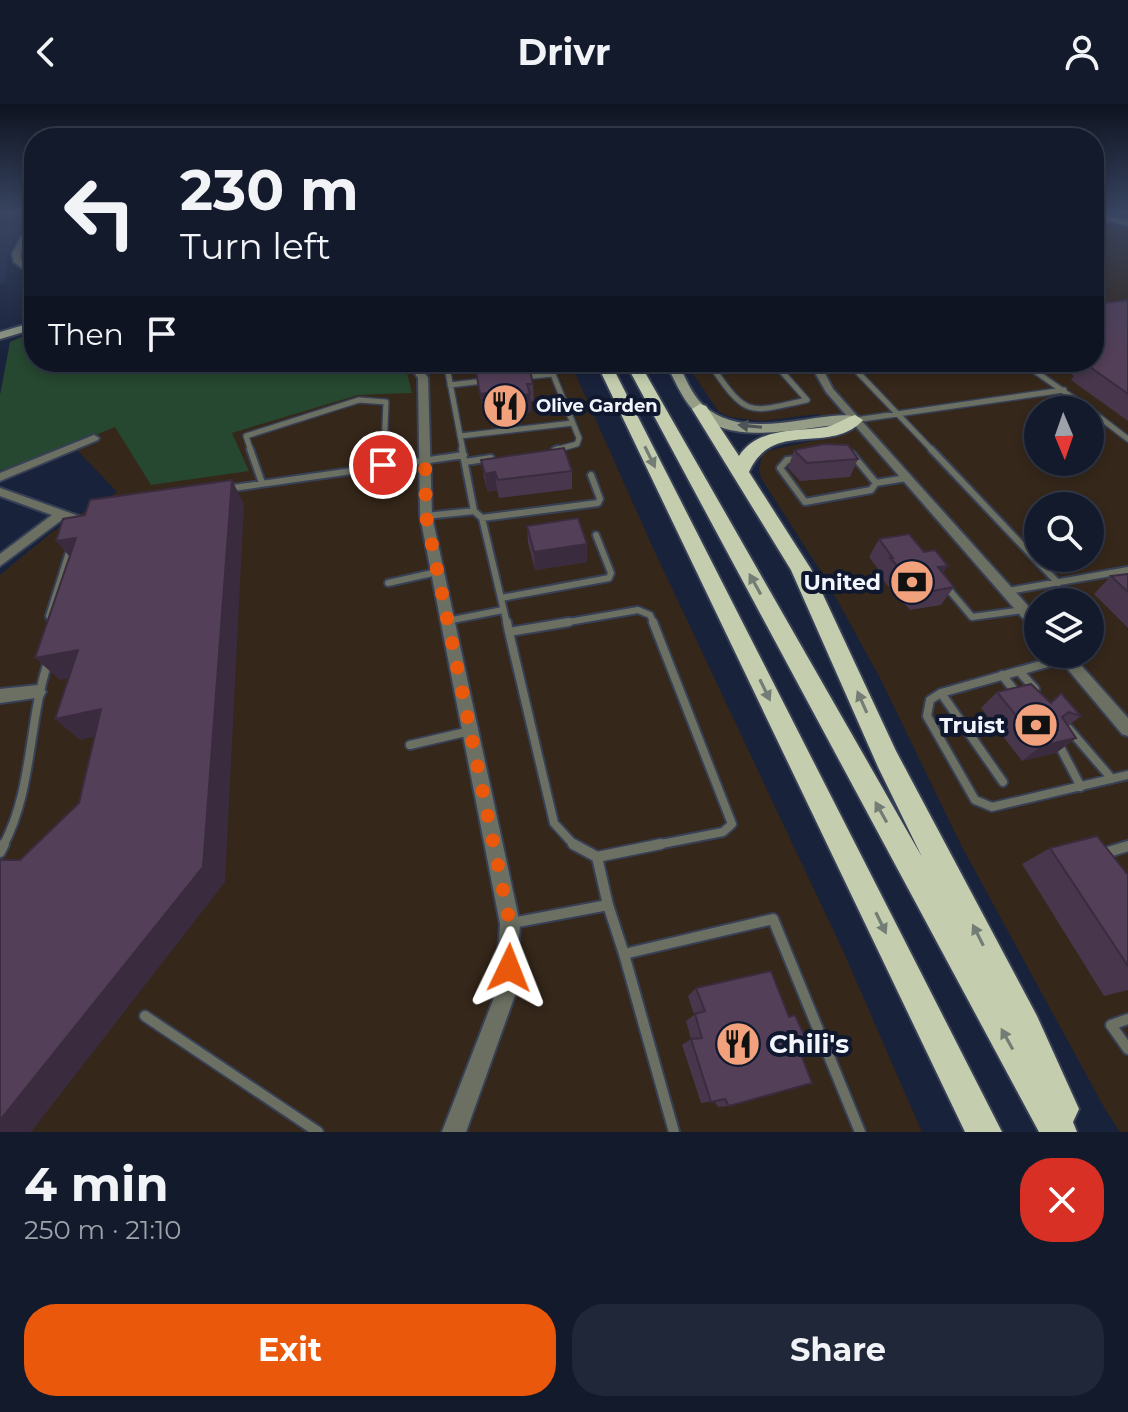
<!DOCTYPE html>
<html lang="en">
<head>
<meta charset="utf-8">
<style>
  :root { --surface:#131a2c; --page:#202738; --text:#f1f3f6; --muted:#9da1a9; --line:#323848; --accent:#ea580c }
  body { margin:0; font-family:Montserrat,sans-serif; background:var(--page); color:var(--text); height:100vh; display:flex; flex-direction:column; font-size:30px; white-space:nowrap }
  * { box-sizing:border-box; margin:0 }
  p { font-size:26px; color:var(--muted) }
  .icon { flex:none; width:44px; height:44px; fill:none; stroke:currentColor; stroke-width:2; stroke-linecap:round; stroke-linejoin:round }
  .map { position:relative; height:1028px; overflow:hidden }
  .details { display:flex; flex-direction:column; background:var(--surface); flex:1 }
  .details>* { flex:none }
  .hud { position:absolute; left:24px; top:24px; width:1080px; height:244px; border-radius:32px; box-shadow:0 4px 12px #0003,0 0 0 2px var(--line); background:#131a2c; color:var(--text); overflow:hidden }
  .needle { width:52px; rotate:178deg }
  .tools { position:absolute; left:1024px; top:292px; display:grid; gap:16px }
  .tools a { display:grid; place-items:center; width:80px; height:80px; border-radius:50%; background:var(--surface); box-shadow:0 4px 12px #0003,0 0 0 2px var(--line); font-size:40px }
  .pin { position:absolute; display:grid; place-items:center; width:68px; height:68px; color:#fff; margin:-34px; border:4px solid #fff; border-radius:50%; box-shadow:0 2px 8px #0007 }
  .me { position:absolute; width:88px; margin:-44px; rotate:2deg; stroke-linejoin:round; filter:drop-shadow(0 0 6px #0008) }
  .turn { display:flex; align-items:center; gap:28px; height:168px; padding:0 24px; font-size:36px }
  .turn .icon { width:104px; height:104px; stroke-width:2.5 }
  .turn b { display:block; font-size:56px; line-height:68px }
  .then { display:flex; align-items:center; height:76px; padding:0 24px; background:#0003; gap:16px; font-size:30px }
  .round { display:grid; place-items:center; flex:none; width:84px; height:84px; border-radius:32px; background:var(--page) }
  .summary { display:flex; align-items:center; justify-content:space-between; height:136px; padding:0 24px }
  h1 { font-size:48px; font-weight:700; line-height:60px }
  .action { display:flex; gap:16px; margin-top:auto; padding:16px 24px }
  .action a { flex:1; height:92px; border-radius:32px; background:var(--accent); color:#fff; font-size:32px; font-weight:700; line-height:92px; text-align:center }
  .action a+a { background:var(--page); color:var(--text) }
  header { display:flex; justify-content:space-between; align-items:center; height:104px; padding:0 24px; background:var(--surface); font-size:36px; font-weight:700 }
  .map>svg:first-child { display:block }
</style>
</head>
<body>
<header><svg class="icon" aria-label="back" viewBox="0 0 24 24"><path d="M15 5l-7 7 7 7"/></svg>Drivr<svg class="icon" aria-label="person" viewBox="0 0 24 24"><circle cx="12" cy="8" r="4"/><path d="M4 21q1-7 8-7t8 7"/></svg></header>
<div class="map">
<svg width="1128" height="1028" viewBox="0 0 1128 1028">
  <rect width="100%" height="100%" fill="#19223b"/>
  <path fill="#35271a" fill-rule="evenodd" d="M1094,117L1128,122V1028H1120L1105,1005L962,743L880,574L825,474L761,374L759,365L762,351L771,346L836,332L818,310L762,317L730,313L719,308L685,258H1094ZM1038,306H1090V358H1038ZM1038,402H1090V454H1038ZM1038,498H1090V550H1038Z
    M34,227V258H570L653,444L844,849L922,1028H0V471L52,428L117,388L79,348L67,342L0,366L10,238Z"/>
  <path fill="#202b4a" d="M34,111V122L13,137L7,153L6,178L0,181V125Z"/>
  <path fill="#264730" d="M34,228V258H400L406,265L412,289L358,291L232,329L249,367L151,381L115,323L14,365L0,366V291L10,238Z"/>
  <g fill="none" stroke-linecap="round" stroke-linejoin="round">
    <g stroke="#374056" stroke-width="8">
      <path id="service-far3" d="M445,258L447,263L490,258
        M548,258L579,334L577,340L555,346
        M848,258L933,347
        M1022,258L1090,306
        M776,261L815,263
        M776,261L807,296C753,307 748,316 715,267Z
        M420,268L447,263L463,347
        M523,273L553,270
        M450,281L483,277
        M1090,306L1128,335
        M855,316L1064,286
        M460,332L573,319
        M251,347L246,332L359,296L386,298L384,347"/>
    </g>
    <g stroke="#374056" stroke-width="10">
      <path id="service-far2" d="M250,345L262,379
        M462,345L474,407
        M931,345L1058,479
        M555,346L558,345
        M852,350L876,379
        M797,355L787,356L780,364L805,398L871,386L876,379L906,374
        M465,358L491,354
        M383,361L384,345
        M226,385L464,351
        M426,412L474,407L482,414L507,520
        M482,414L598,399L600,395L591,371
        M388,479L437,468
        M945,481L972,513L1024,506
        M1008,487L1128,466
        M501,494L609,474L611,469L596,431
        M447,517L503,506
        M54,520L49,512L71,442
        M557,520L638,506L650,511L654,520"/>
    </g>
    <g stroke="#374056" stroke-width="12">
      <path id="service-far1" d="M507,518L509,528
        M569,518L509,528L554,719L575,742
        M1019,567L1035,585
        M1002,571L1018,591
        M941,589L930,596L927,612L975,696L992,703L1128,671
        M1069,625L1112,675
        M1058,639L1081,683
        M410,641L470,627
        M1003,678L941,589L1065,554
        M3,742C33,687 28,618 48,558
        M651,742L723,728L732,720L653,518"/>
    </g>
    <g stroke="#374056" stroke-width="14">
      <path id="service" d="M573,740L597,753
        M0,748L4,740
        M1105,749L1128,742
        M597,753L608,801
        M597,753L661,740
        M512,819L608,801L624,850
        M145,912L318,1028
        M1128,915L1111,921L1128,945
        M674,1028L624,850L773,815L860,1028"/>
    </g>
    <g stroke="#374056" stroke-width="4">
      <path id="minor" d="M407,258H417L428,274L432,412L520,820L515,891L466,1028H442L495,891L500,820L420,412L418,274Z
        M809,258H819L833,285L1038,513V528L1033,526L826,288Z
        M94,331L99,334L98,336L0,377V369Z
        M0,384L90,416L92,419L86,423L63,415L0,462V450L52,411L0,392Z
        M1055,550H1071L1128,614V632L1122,630Z
        M38,581L43,583L46,588L43,593L0,599V585Z"/>
    </g>
    <g stroke="#374056" stroke-width="4">
      <path id="tertiary" d="M31,125H34V131C27,137 19,145 21,155L34,166V173L14,158L12,150L21,133Z"/>
    </g>
    <g stroke="#374056" stroke-width="4">
      <path id="secondary" d="M1094,108L1128,116V122L1094,114Z
        M34,218V225L0,235V228Z
        M665,258H677C685,272 691,290 703,301C738,333 791,316 832,312C842,311 854,310 862,316L855,320C806,320 733,347 693,306C681,293 674,274 665,258Z"/>
    </g>
    <g stroke="#374056" stroke-width="4">
      <path id="trunk" d="M596,258H610L1002,1028H965Z
        M625,258H639L922,753L878,663L791,466L692,305L700,300L706,302L739,352C758,323 795,328 826,323C836,321 845,314 855,311L863,316C830,352 773,314 749,368L811,465L896,647L1037,912L1079,1005L1073,1018L1077,1028H1039Z"/>
    </g>
    <use href="#service-far3" stroke="#6c7062" stroke-width="5"/>
    <use href="#service-far2" stroke="#6c7062" stroke-width="6"/>
    <use href="#service-far1" stroke="#6c7062" stroke-width="8"/>
    <use href="#service" stroke="#6c7062" stroke-width="10"/>
    <use href="#minor" fill="#6c7062" fill-rule="evenodd"/>
    <use href="#tertiary" fill="#6c7062" fill-rule="evenodd"/>
    <use href="#secondary" fill="#969d86" fill-rule="evenodd"/>
    <use href="#trunk" fill="#c4ceae" fill-rule="evenodd"/>
  </g>
  <path fill="#47364c" d="M1128,196V317L1071,276L1074,272L1054,258H1094Z
    M476,267L533,280L534,297H531V308L520,309V312L492,315L487,307L483,308Z
    M794,346L858,355L850,373L800,377L788,364Z
    M481,356L572,367V385L499,394L497,386L488,388L484,374Z
    M527,422L587,458L535,466L528,439Z
    M879,435L948,462L943,469L954,483L941,501L910,506L879,472L881,469L869,453Z
    M1128,470V524L1094,490L1111,472Z
    M997,588L1050,599L1061,589L1081,612L1068,622L1076,634L1056,649L1022,657L981,604Z
    M1050,744L1128,771V886L1104,892L1022,760Z
    M696,884L800,948L729,1002L718,1003L714,997L701,999L682,941L691,935L686,917L694,911L688,892Z"/>
  <path fill="#3a2c3e" d="M486,289L487,307L483,308L480,290Z
    M530,290L531,308L520,309V312L492,315L490,298Z
    M495,368L497,386L488,388L485,370Z
    M232,376L244,400L225,778L31,1028H0V1016Z
    M76,434L77,461L56,437Z
    M587,440V458L535,466L534,448Z
    M948,462L936,479L938,463Z
    M78,546L101,568L60,576L35,554Z
    M101,605L124,626L80,636L55,615Z
    M1076,634L1056,649L1022,657L1041,642Z"/>
  <path fill="#533f58" stroke="#3a2c3e" stroke-width="2" d="M1128,196V290L1083,258H1094V200Z
    M510,263L530,266L533,280H527L530,290L518,292L519,294L490,298L486,289L480,290L476,267Z
    M824,340L848,341L858,355L807,359L794,346Z
    M564,344L572,367L498,376L495,368L485,370L481,356Z
    M232,376L203,763L0,1016V756H20L79,699L101,605L55,615L78,546L35,554L76,434L56,437L63,415L85,411L90,396Z
    M578,414L587,440L534,448L527,422Z
    M909,430L924,448L935,446L948,462L938,463L954,483L922,489L890,454H893L879,435Z
    M1128,470V488L1111,472Z
    M1031,580L1051,599L1061,589L1081,612L1069,608L1062,613L1076,634L1041,642L997,588Z
    M1097,732L1128,771V862L1050,744Z
    M771,867L789,913L795,911L809,942L800,948L812,979L729,1002L725,995L711,998L691,935L702,934L695,910L705,907L696,884Z"/>
  <defs><path id="oneway-solid" d="M-6-.8H1V-3.2L6.5 0L1 3.2V.8H-6Z" transform="scale(2)"/></defs>
  <use fill="#4c5457" href="#oneway-solid" transform="translate(750 322) rotate(-174)"/>
  <g fill="#737c75">
    <use href="#oneway-solid" transform="translate(650 353) rotate(64)"/>
    <use href="#oneway-solid" transform="translate(755 480) rotate(-119)"/>
    <use href="#oneway-solid" transform="translate(765 586) rotate(64)"/>
    <use href="#oneway-solid" transform="translate(862 598) rotate(-114)"/>
    <use href="#oneway-solid" transform="translate(881 708) rotate(-119)"/>
    <use href="#oneway-solid" transform="translate(881 819) rotate(64)"/>
    <use href="#oneway-solid" transform="translate(978 831) rotate(-117)"/>
    <use href="#oneway-solid" transform="translate(1007 935) rotate(-119)"/>
  </g>
  <linearGradient id="sky" x2="0" y2="1"><stop stop-color="#0e1320"/><stop offset="0.43" stop-color="#384460"/><stop offset="1" stop-color="#384460" stop-opacity="0"/></linearGradient>
  <rect width="1128" height="252" fill="url(#sky)"/>
  <g fill="none" stroke-linecap="round" stroke-linejoin="round">
    <path stroke="#ea580c" stroke-width="14" stroke-dasharray="0 25.2" d="M383,361L425,357L426,412L510,820L509,864"/>
  </g>
  <defs>
    <g id="restaurant-disc" transform="scale(2.3)"><circle r="9.5" fill="#f1a17b" stroke="#101830"/><path d="M-5-6h1v4h1v-4h1v4h1v-4h1v5L-1.5 .5V6h-2V.5L-5-1ZM5-6V6H3V1.5H1.5Q1.5-4 5-6Z" fill="#111"/></g>
    <g id="bank-disc" transform="scale(2.3)"><circle r="9.5" fill="#f1a17b" stroke="#101830"/><path d="M-6-4H6V4H-6ZM0-2.3a2.3 2.3 0 1 0 0 4.6a2.3 2.3 0 1 0 0-4.6Z" fill="#111"/></g>
  </defs>
  <g fill-rule="evenodd">
    <use href="#restaurant-disc" x="505" y="302"/>
    <use href="#bank-disc" x="912" y="478"/>
    <use href="#bank-disc" x="1036" y="621"/>
    <use href="#restaurant-disc" x="738" y="940"/>
  </g>
  <g text-anchor="middle" dominant-baseline="central" stroke-width="8" stroke-linejoin="round" paint-order="stroke">
    <g font-size="18" font-weight="bold" fill="#f2f5fc" stroke="#101830" text-anchor="start">
      <text x="536" y="302">Olive Garden</text>
    </g>
    <g font-size="22" font-weight="bold" fill="#f2f5fc" stroke="#101830" text-anchor="end">
      <text x="881" y="478">United</text>
      <text x="1005" y="621">Truist</text>
    </g>
    <g font-size="26" font-weight="bold" fill="#f2f5fc" stroke="#101830" text-anchor="start">
      <text x="769" y="940">Chili's</text>
    </g>
  </g>
</svg>
<div class="tools">
<a><svg class="needle" viewBox="-14 -14 28 28"><path d="M0-13l5 13h-10z" fill="#e53935"/><path d="M0 13l5-13h-10z" fill="#9da1a9"/></svg></a>
<a><svg class="icon" aria-label="search" viewBox="0 0 24 24"><circle cx="10" cy="10" r="6"/><path d="M15 15l6 6"/></svg></a>
<a><svg class="icon" aria-label="layers" viewBox="0 0 24 24"><path d="M12 4l9 5-9 5-9-5zM3 14l9 5 9-5"/></svg></a>
</div>
<div class="pin" style="left:383px;top:361px;background:#d93025"><svg class="icon" aria-label="arrive" viewBox="0 0 24 24"><path d="M6 21V4h12l-3 4 3 4H6"/></svg></div>
<svg class="me" style="left:509px;top:864px" viewBox="-20 -20 40 40"><path d="M0-17L14 15 0 8-14 15z" fill="#ea580c" stroke="#fff" stroke-width="4"/></svg>
<div class="hud">
<div class="turn"><svg class="icon" aria-label="left" viewBox="0 0 24 24"><path d="M17 20v-9H6M10 6l-5 5 5 5"/></svg><div><b>230 m</b>Turn left</div></div>
<div class="then">Then<svg class="icon" aria-label="arrive" viewBox="0 0 24 24"><path d="M6 21V4h12l-3 4 3 4H6"/></svg></div>
</div>
</div>
<section class="details">
<div class="summary"><div><h1>4 min</h1><p>250 m · 21:10</p></div><a class="round" style="background:#d93025;color:#fff"><svg class="icon" aria-label="close" viewBox="0 0 24 24"><path d="M6 6l12 12M18 6L6 18"/></svg></a></div>
<div class="action"><a>Exit</a><a>Share</a></div>
</section>
</body>
</html>
